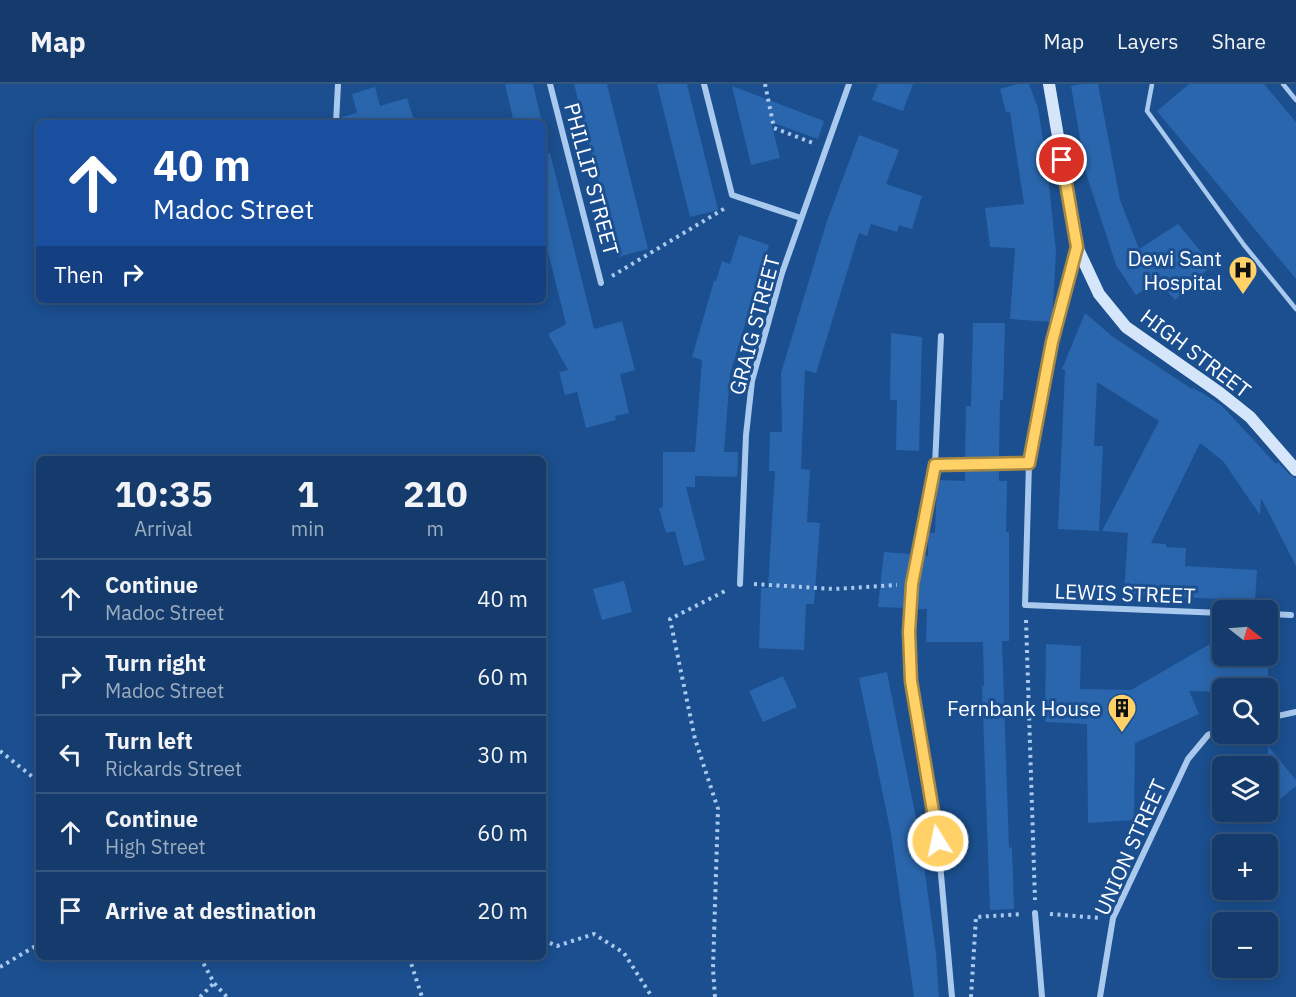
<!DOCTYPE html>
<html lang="en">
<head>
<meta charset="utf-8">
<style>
  :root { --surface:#143b6b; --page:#1d4271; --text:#f1f3f6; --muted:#9dadc1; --line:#33557e }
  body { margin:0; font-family:"IBM Plex Sans",sans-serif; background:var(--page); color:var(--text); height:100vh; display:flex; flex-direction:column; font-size:22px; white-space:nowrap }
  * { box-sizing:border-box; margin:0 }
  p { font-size:20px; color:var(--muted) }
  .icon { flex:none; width:33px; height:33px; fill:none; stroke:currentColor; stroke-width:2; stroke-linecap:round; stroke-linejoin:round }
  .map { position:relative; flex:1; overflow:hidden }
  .drawer { position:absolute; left:36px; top:372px; width:510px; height:504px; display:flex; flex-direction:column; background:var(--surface); border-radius:9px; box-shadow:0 3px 15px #0003,0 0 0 2px var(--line) }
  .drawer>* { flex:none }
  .hud { position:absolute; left:36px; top:36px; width:510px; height:183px; border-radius:9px; box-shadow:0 3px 15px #0003,0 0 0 2px var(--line); background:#1a4fa0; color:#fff; overflow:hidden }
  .needle { width:39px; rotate:107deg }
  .tools { position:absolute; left:1212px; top:516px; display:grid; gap:12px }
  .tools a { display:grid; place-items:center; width:66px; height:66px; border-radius:9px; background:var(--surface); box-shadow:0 3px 15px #0003,0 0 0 2px var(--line); font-size:30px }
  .pin { position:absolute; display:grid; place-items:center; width:51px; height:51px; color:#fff; margin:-26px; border:3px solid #fff; border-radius:50%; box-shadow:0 2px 6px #0007 }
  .me { position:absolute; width:66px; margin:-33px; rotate:350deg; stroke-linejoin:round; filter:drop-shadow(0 0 4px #0008) }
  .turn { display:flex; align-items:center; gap:21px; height:126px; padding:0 18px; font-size:27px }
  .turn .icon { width:78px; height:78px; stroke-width:2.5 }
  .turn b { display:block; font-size:42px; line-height:51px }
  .then { display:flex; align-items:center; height:57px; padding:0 18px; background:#0003; gap:12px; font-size:22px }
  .eta { display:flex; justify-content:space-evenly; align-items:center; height:102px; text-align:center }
  .eta b { font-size:36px; font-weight:700; line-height:42px }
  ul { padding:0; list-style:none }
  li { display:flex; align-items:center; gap:18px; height:78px; padding:0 18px; border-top:2px solid var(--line) }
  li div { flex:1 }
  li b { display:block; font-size:22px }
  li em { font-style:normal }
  header { display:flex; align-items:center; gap:36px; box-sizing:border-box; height:84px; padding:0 30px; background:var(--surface); border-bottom:2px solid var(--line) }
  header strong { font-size:28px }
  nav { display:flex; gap:33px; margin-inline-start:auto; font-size:21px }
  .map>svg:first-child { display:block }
</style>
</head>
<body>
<header>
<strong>Map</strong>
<nav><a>Map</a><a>Layers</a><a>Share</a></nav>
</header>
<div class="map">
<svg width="1296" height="913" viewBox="0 0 1296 913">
  <rect width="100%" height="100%" fill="#1b4f8f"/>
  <path fill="#2a66ad" d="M505,0H533L542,39H514Z
    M574,0H607L648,165L618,173Z
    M657,0H687L718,126L690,133Z
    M878,0H913L903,27L872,16Z
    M1017,0H1029L1038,24L1047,81L1056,168L1052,238L1010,235L1015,164L990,163L985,124L1024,120L1010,28H1006L1000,5Z
    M1081,0H1098L1120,116L1139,165L1178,140L1212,181L1175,216L1158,197L1136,211L1116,181L1086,89L1071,2Z
    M1189,0H1264L1296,38V195L1157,27Z
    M732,2L824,37L818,55L771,38L780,74L751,81Z
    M375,3L380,22L407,14L415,39H341L342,33L357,29L352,10Z
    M859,51L899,66L886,100L922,112L912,145L899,141L897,148L871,140L867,152L859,149L816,289L805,286L801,385L810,386L807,438L820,439L814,520H806L804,566L759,564L761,504H768L775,387H769L770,348H782L781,289L827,137Z
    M543,69H550L594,245L622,237L635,286L620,290L629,329L615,332L616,336L586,344L577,308L565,311L559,288L568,286L548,250L566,240L548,168L543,169Z
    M739,151L769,161L730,290L724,368H738L737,393L695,392V403H686L705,476L684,482L675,447L666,449L659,424L663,423V368H695L702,276L692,273L714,197H716L722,177L730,180Z
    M1085,229L1113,253L1192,305L1193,304L1204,310L1222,322L1276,380L1278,378L1290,391L1296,394V482L1261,414L1260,431L1223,377L1200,359L1151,459L1166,460V463L1186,464L1185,482L1257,486L1255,517L1124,510L1128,449L1102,447L1159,337L1097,298L1094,362H1103L1099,447L1058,445L1065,286L1062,285Z
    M973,239H1005L1003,316H1000L999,374L965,375L966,322H971Z
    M891,249L922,253L919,367L896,366L897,316H890Z
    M999,385V397H1007L1006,448H1009V557H1002L1009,764L1012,763L1014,825L990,826L982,602H984L983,558H926L927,525H916L917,501L923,471L928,472V449H935L937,396L965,397V386Z
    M884,468L912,470L907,499L905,524L878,523Z
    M624,497L632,528L602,536L593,505Z
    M1222,553V572H1268V604H1222V608L1189,607L1199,630L1135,659L1134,736L1088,739L1087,640L1045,638L1046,560L1081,562L1080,605L1131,606Z
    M887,588L921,760L936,869L939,913H914L891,750L859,594Z
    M783,592L797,623L763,638L749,607Z
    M1268,662L1296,696V702L1268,725Z"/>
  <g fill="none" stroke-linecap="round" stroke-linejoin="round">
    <path stroke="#a9c9ee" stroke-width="4" stroke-dasharray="3 4.5" stroke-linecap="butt" d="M765,0L774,44L813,59
      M612,192L727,123
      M754,500L834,505L897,501
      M1026,536L1035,816
      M0,667L39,698
      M1050,830L1100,834
      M543,856L557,862L594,850L624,869L652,913
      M200,873L214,899L227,913
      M409,873L422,913
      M0,883L39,860
      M200,913L214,899
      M715,913L713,885L718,725L695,655L670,535L727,506
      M971,913L976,833L1022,830"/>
    <path stroke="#a9c9ee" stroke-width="4.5" d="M1152,0L1147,27L1244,161L1296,225
      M1283,0L1296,16"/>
    <path stroke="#a9c9ee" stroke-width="6" d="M550,0L601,199
      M704,0L732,111L801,134
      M336,39L338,0
      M1076,167L1052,258L1029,379L1025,521L1222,529
      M935,381L941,252
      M740,500L746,351L752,297L782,189L849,0
      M1268,530L1291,531
      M1268,634L1296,628
      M1035,829L1042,913
      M952,913L938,757L911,598L909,548L912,500L935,381L1029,379
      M1100,913L1113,834L1188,675L1208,651L1222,645"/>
    <path stroke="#d6e6fa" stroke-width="12" d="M1049,0L1077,163L1099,210L1126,243L1220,309L1250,333L1296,386"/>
  </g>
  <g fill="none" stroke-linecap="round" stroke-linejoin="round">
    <g stroke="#a68842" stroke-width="15">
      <path id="route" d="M938,757L911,597L909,548L912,500L935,381L1029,379L1052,258L1077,163L1062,76"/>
    </g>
    <use href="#route" stroke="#ffd166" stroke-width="10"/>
  </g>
  <defs>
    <g id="hospital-pin" transform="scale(1.5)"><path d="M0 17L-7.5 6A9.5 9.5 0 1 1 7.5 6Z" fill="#ffd166" stroke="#1b4f8f"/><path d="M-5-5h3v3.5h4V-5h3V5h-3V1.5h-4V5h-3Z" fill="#111"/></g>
    <g id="building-pin" transform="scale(1.5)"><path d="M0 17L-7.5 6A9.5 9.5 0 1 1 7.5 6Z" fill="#ffd166" stroke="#1b4f8f"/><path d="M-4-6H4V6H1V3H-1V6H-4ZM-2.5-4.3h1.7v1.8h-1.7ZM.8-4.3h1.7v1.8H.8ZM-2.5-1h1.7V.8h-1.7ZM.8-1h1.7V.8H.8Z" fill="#111"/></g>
  </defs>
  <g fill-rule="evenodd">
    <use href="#hospital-pin" x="1243" y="186"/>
    <use href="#building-pin" x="1122" y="624"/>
  </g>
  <g text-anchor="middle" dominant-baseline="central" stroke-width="6" stroke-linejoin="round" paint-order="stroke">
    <g font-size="21" fill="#fff" stroke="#1b4f8f">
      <text transform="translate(592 95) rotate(75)">PHILLIP STREET</text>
      <text transform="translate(754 241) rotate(-75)">GRAIG STREET</text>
      <text transform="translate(1196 269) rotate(37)">HIGH STREET</text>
      <text transform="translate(1125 509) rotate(2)">LEWIS STREET</text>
      <text transform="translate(1130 763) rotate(-66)">UNION STREET</text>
    </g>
    <g font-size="21" fill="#fff" stroke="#1b4f8f" text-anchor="end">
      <text x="1222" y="174">Dewi Sant<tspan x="1222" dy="24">Hospital</tspan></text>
      <text x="1101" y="624">Fernbank House</text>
    </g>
  </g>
</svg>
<div class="tools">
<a><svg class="needle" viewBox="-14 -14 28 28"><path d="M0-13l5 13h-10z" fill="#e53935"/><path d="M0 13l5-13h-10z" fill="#9dadc1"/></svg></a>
<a><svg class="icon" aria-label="search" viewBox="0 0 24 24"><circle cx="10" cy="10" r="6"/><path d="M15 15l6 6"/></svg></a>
<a><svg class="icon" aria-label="layers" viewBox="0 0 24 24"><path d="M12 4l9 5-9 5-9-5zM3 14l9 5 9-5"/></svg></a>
<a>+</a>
<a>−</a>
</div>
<div class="pin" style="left:1062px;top:76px;background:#d93025"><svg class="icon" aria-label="arrive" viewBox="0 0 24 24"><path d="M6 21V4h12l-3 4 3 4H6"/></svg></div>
<svg class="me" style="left:938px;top:757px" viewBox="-20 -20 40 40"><circle r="17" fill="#ffd166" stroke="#fff" stroke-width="3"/><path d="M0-11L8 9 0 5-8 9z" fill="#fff"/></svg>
<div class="hud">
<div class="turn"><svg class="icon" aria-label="ahead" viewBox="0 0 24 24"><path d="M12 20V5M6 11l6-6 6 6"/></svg><div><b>40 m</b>Madoc Street</div></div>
<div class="then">Then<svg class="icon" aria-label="right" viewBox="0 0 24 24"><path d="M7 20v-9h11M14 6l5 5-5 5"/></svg></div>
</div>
<section class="drawer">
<div class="eta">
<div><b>10:35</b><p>Arrival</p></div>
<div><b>1</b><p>min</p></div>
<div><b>210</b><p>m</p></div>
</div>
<ul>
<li><svg class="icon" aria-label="ahead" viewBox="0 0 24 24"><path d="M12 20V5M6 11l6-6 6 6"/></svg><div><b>Continue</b><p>Madoc Street</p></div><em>40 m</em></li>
<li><svg class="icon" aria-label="right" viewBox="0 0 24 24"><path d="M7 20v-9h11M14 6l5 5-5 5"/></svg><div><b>Turn right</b><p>Madoc Street</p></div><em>60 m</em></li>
<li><svg class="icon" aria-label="left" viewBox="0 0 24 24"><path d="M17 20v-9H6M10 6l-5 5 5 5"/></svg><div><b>Turn left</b><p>Rickards Street</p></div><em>30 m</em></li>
<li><svg class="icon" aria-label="ahead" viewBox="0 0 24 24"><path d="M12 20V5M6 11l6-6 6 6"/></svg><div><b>Continue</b><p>High Street</p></div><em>60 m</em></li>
<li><svg class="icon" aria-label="arrive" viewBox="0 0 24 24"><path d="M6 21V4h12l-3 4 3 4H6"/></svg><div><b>Arrive at destination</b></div><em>20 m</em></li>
</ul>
</section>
</div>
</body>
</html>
